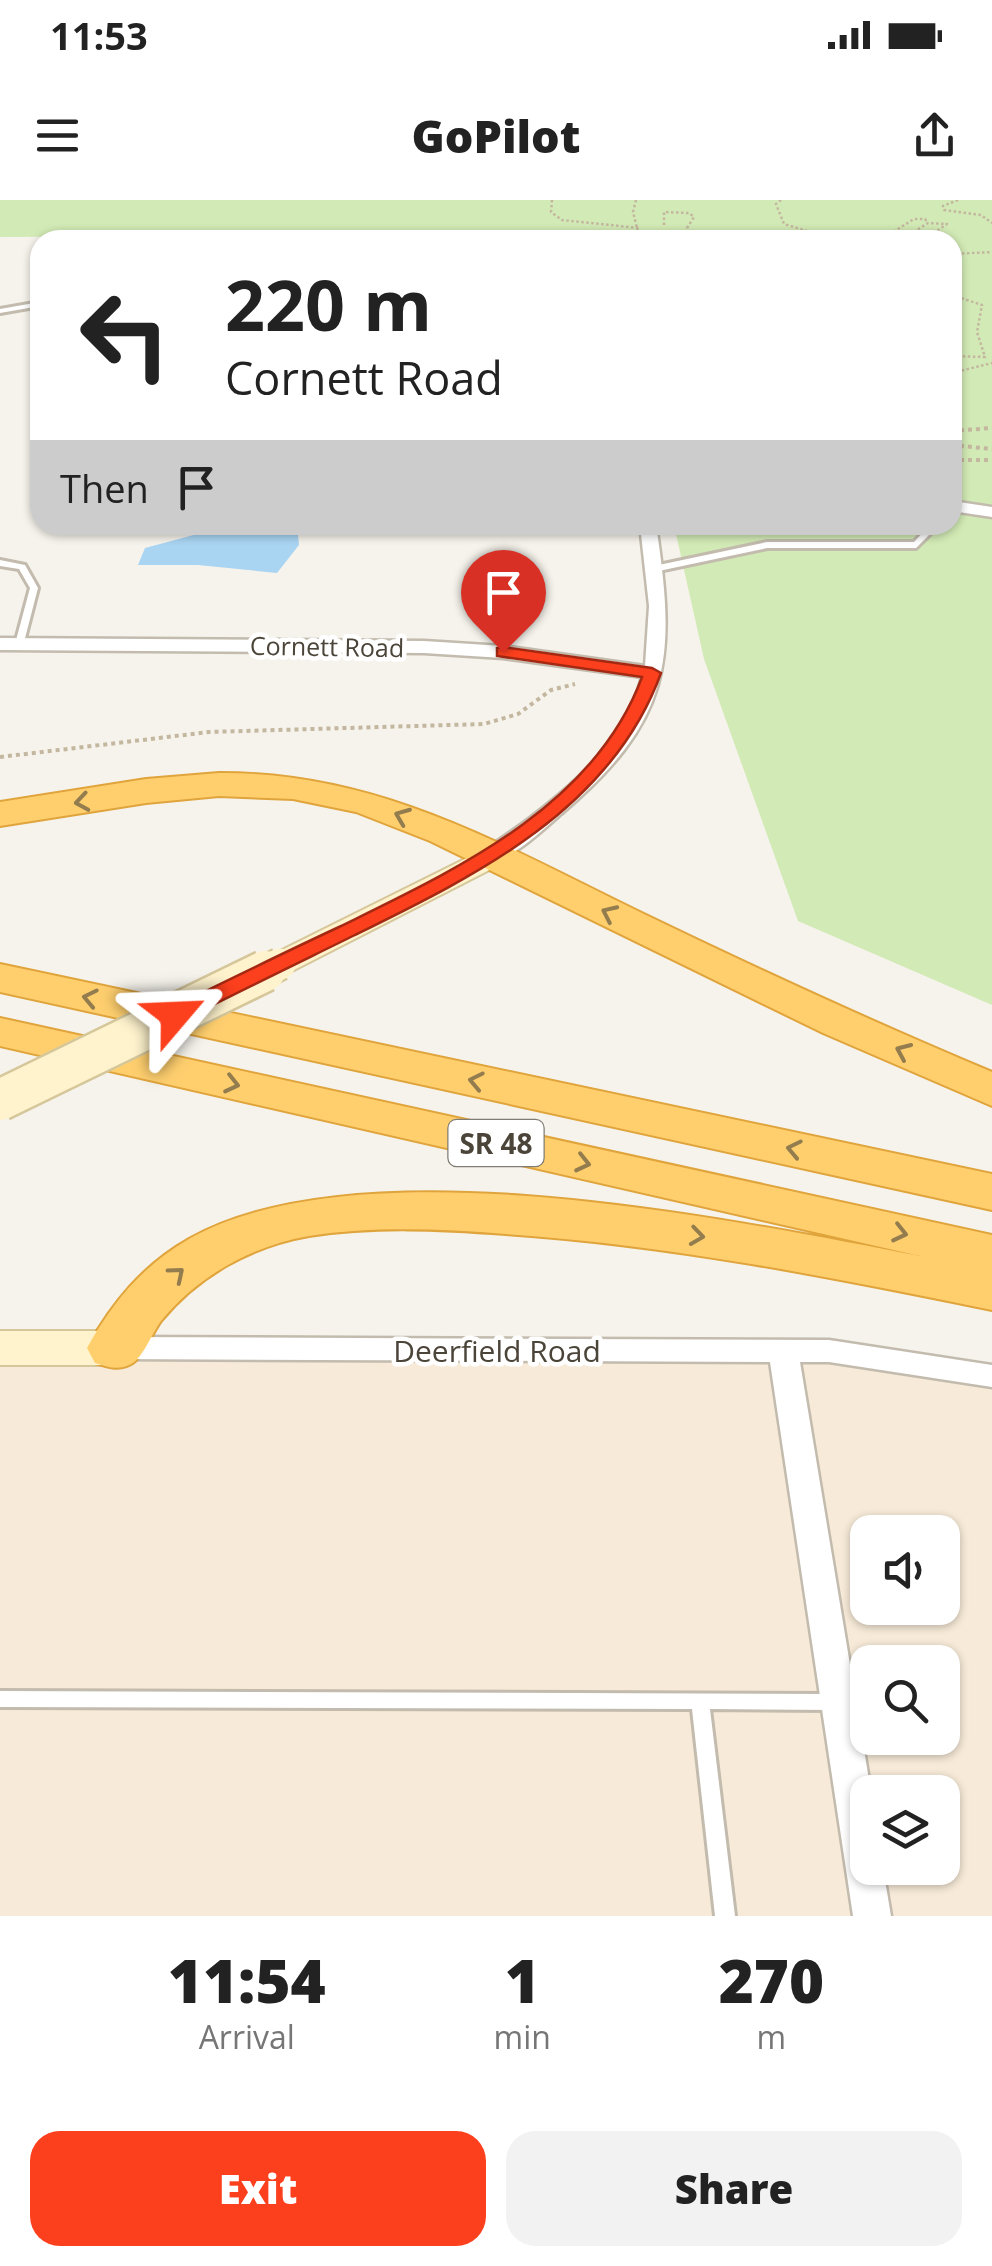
<!DOCTYPE html>
<html lang="en">
<head>
<meta charset="utf-8">
<style>
  :root { --surface:#fff; --page:#f2f2f2; --text:#222; --muted:#767676; --accent:#fc3f1d }
  body { margin:0; font-family:"Open Sans",sans-serif; background:var(--page); color:var(--text); height:100vh; display:flex; flex-direction:column; font-size:38px; white-space:nowrap }
  * { box-sizing:border-box; margin:0 }
  p { font-size:32px; color:var(--muted) }
  .icon { flex:none; width:55px; height:55px; fill:none; stroke:currentColor; stroke-width:2; stroke-linecap:round; stroke-linejoin:round }
  .map { position:relative; height:1716px; overflow:hidden }
  .side { display:flex; flex-direction:column; background:var(--surface); flex:1 }
  .side>* { flex:none }
  .hud { position:absolute; left:30px; top:30px; width:932px; height:305px; border-radius:30px; box-shadow:0 2px 8px #0004; background:#fff; color:var(--text); overflow:hidden }
  .tools { position:absolute; left:850px; top:1315px; display:grid; gap:20px }
  .tools a { display:grid; place-items:center; width:110px; height:110px; border-radius:20px; background:var(--surface); box-shadow:0 2px 8px #0004; font-size:50px }
  .pin { position:absolute; display:grid; place-items:center; width:85px; height:85px; color:#fff; margin:-102px -42px; border-radius:50% 50% 50% 0; rotate:-45deg; box-shadow:0 0 10px #0007 }
  .pin .icon { rotate:45deg }
  .me { position:absolute; width:110px; margin:-55px; rotate:64deg; stroke-linejoin:round; filter:drop-shadow(0 0 8px #0008) }
  .turn { display:flex; align-items:center; gap:35px; height:210px; padding:0 30px; font-size:45px }
  .turn .icon { width:130px; height:130px; stroke-width:2.5 }
  .turn b { display:block; font-size:70px; line-height:85px }
  .then { display:flex; align-items:center; height:95px; padding:0 30px; background:#0003; gap:20px; font-size:38px }
  .eta { display:flex; justify-content:space-evenly; align-items:center; height:170px; text-align:center }
  .eta b { font-size:60px; font-weight:800; line-height:70px }
  .button { display:flex; gap:20px; margin-top:auto; padding:20px 30px }
  .button a { flex:1; height:115px; border-radius:30px; background:var(--accent); color:#fff; font-size:40px; font-weight:800; line-height:115px; text-align:center }
  .button a+a { background:var(--page); color:var(--text) }
  .status { display:flex; justify-content:space-between; align-items:center; height:70px; padding:0 50px; background:var(--surface); direction:ltr }
  .status svg { height:28px; fill:currentColor }
  header { display:flex; justify-content:space-between; align-items:center; height:130px; padding:0 30px; background:var(--surface); font-size:45px; font-weight:800 }
  .map>svg:first-child { display:block }
</style>
</head>
<body>
<div class="status"><b>11:53</b><svg viewBox="0 0 49 12"><path d="M0 12V9h3v3zM5 12V6h3v6zM10 12V3h3v9zM15 12V0h3v12zM26 1h20v11H26zM47 4h2v5h-2z"/></svg></div>
<header><svg class="icon" aria-label="menu" viewBox="0 0 24 24"><path d="M4 6h16M4 12h16M4 18h16"/></svg>GoPilot<svg class="icon" aria-label="share" viewBox="0 0 24 24"><path d="M12 15V3M7 8l5-5 5 5M5 13v7h14v-7"/></svg></header>
<div class="map">
<svg width="992" height="1716" viewBox="0 0 992 1716">
  <rect width="100%" height="100%" fill="#f6f3ec"/>
  <path fill="#f7ead8" fill-rule="evenodd" d="M0,1150L783,1151L992,1185V1716H0ZM868,1332H942V1408H868ZM868,1462H942V1538H868ZM868,1592H942V1668H868Z"/>
  <path fill="#d2eab5" d="M0,0H992V805L798,721L704,459L674,325H952V40H345L332,35L0,37Z"/>
  <path fill="#a9d4f2" d="M231,325H297L299,345L277,373L198,365H138L145,348Z"/>
  <g fill="none" stroke-linecap="round" stroke-linejoin="round">
    <g stroke="#c2bbae" stroke-width="6">
      <path id="lane" d="M40,102V106L0,113V109Z
        M930,325H939L916,348H767L654,372L650,369L654,366L767,342H914Z
        M0,360L25,365L38,388L23,446H17L15,444L30,388L19,369L0,366Z
        M0,1491L834,1494L840,1496L843,1502L840,1508L834,1510L710,1509L735,1716H715L692,1509L0,1507Z"/>
    </g>
    <g stroke="#c2bbae" stroke-width="5">
      <path id="street" d="M952,301L992,307V317L952,311Z
        M640,325H656C677,461 671,521 561,614C542,631 515,656 491,663L480,656L483,651C546,608 622,555 642,477L503,458L424,453L0,450V438L424,441L503,446L645,466L649,406Z
        M115,1137L829,1140L992,1165V1187L829,1162H800L871,1592H868V1668H883L891,1716H853L770,1162L115,1159L105,1156L100,1148L105,1140Z"/>
    </g>
    <g stroke="#d6c79b" stroke-width="4">
      <path id="secondary" d="M491,646L503,649L507,656L503,663L292,771L280,775L268,771L262,764L268,757Z
        M0,1131H115L131,1136L137,1148L131,1160L115,1165H0Z"/>
    </g>
    <g stroke="#e0a43c" stroke-width="4">
      <path id="highway" d="M219,573C382,572 505,647 646,715C760,770 875,823 992,872V906L823,833L430,641L356,612L293,599L219,596L146,603L0,626V602L146,579Z
        M0,764L992,974V1010L0,792Z
        M0,818L992,1035V1110C831,1077 670,1045 506,1034C440,1029 374,1026 309,1036C251,1046 198,1076 161,1121C152,1133 143,1158 131,1164C118,1171 108,1167 95,1163L87,1148C112,1103 143,1065 189,1039C361,942 730,1020 920,1056L0,846Z"/>
    </g>
    <path stroke="#c4b79f" stroke-width="2.5" stroke-dasharray="2.5 2.5" stroke-linecap="butt" d="M552,0L551,12L562,20L639,28
      M636,0L633,12L640,40
      M781,0L776,4L784,24L836,40
      M958,0L943,6L944,10L981,15L992,23
      M664,25V12L689,13L694,17L687,28L695,40
      M885,37L914,19H925L928,23
      M882,39L933,31
      M901,40L928,23L947,24L923,40
      M952,54L992,52
      M952,95L982,105L977,132L985,157L952,156
      M952,173L992,163"/>
    <path stroke="#c4b79f" stroke-width="4" stroke-dasharray="4 4" stroke-linecap="butt" d="M952,231L992,228
      M952,245L992,249
      M952,260H992
      M0,557L209,532L484,524L518,514L551,490L575,484"/>
    <use href="#lane" fill="#fff" fill-rule="evenodd"/>
    <use href="#street" fill="#fff" fill-rule="evenodd"/>
    <use href="#secondary" fill="#fff3cd" fill-rule="evenodd"/>
    <use href="#highway" fill="#ffcf6e" fill-rule="evenodd"/>
    <g stroke="#d6c79b" stroke-width="35" stroke-linecap="butt">
      <path id="secondary-bridge-far1" d="M260,774L280,764"/>
    </g>
    <g stroke="#d6c79b" stroke-width="45" stroke-linecap="butt">
      <path id="secondary-bridge" d="M0,900L265,771"/>
    </g>
    <use href="#secondary-bridge-far1" stroke="#fff3cd" stroke-width="31"/>
    <use href="#secondary-bridge" stroke="#fff3cd" stroke-width="40"/>
  </g>
  <defs><path id="oneway-chevron" d="M-2-3.5L2.5 0L-2 3.5" fill="none" stroke-width="1.6" stroke-linecap="round" stroke-linejoin="round" transform="scale(2.5)"/></defs>
  <g stroke="#937c4e">
    <use href="#oneway-chevron" transform="translate(82 602) rotate(171)"/>
    <use href="#oneway-chevron" transform="translate(402 616) rotate(-158)"/>
    <use href="#oneway-chevron" transform="translate(609 713) rotate(-155)"/>
    <use href="#oneway-chevron" transform="translate(90 798) rotate(-168)"/>
    <use href="#oneway-chevron" transform="translate(903 851) rotate(-156)"/>
    <use href="#oneway-chevron" transform="translate(476 881) rotate(-168)"/>
    <use href="#oneway-chevron" transform="translate(232 884) rotate(13)"/>
    <use href="#oneway-chevron" transform="translate(794 949) rotate(-168)"/>
    <use href="#oneway-chevron" transform="translate(583 963) rotate(13)"/>
    <use href="#oneway-chevron" transform="translate(900 1033) rotate(13)"/>
    <use href="#oneway-chevron" transform="translate(697 1036) rotate(8)"/>
    <use href="#oneway-chevron" transform="translate(177 1074) rotate(-40)"/>
  </g>
  <path fill="#fc3f1d" stroke="#a42913" stroke-width="2.5" d="M503,447L652,468L661,473C612,609 477,675 355,735C298,763 240,791 183,820H167L164,815L167,810C224,782 281,754 339,727C455,670 594,607 642,477L497,456V448Z"/>
  <g text-anchor="middle" dominant-baseline="central" stroke-width="9" stroke-linejoin="round" paint-order="stroke">
    <g font-size="25" fill="#4b4439" stroke="#fff">
      <text transform="translate(327 446) rotate(1)">Cornett Road</text>
    </g>
    <rect fill="#fff" stroke="#817c74" stroke-width="2.5" x="448.5" y="920" width="95" height="46" rx="8"/>
    <g font-size="28" font-weight="bold" fill="#4b4439">
      <text x="496" y="943">SR 48</text>
    </g>
    <g font-size="30" fill="#4b4439" stroke="#fff">
      <text x="497" y="1150">Deerfield Road</text>
    </g>
  </g>
</svg>
<div class="tools">
<a><svg class="icon" aria-label="sound" viewBox="0 0 24 24"><path d="M4 9h4l5-4v14l-5-4H4zM17 9q2 3 0 6"/></svg></a>
<a><svg class="icon" aria-label="search" viewBox="0 0 24 24"><circle cx="10" cy="10" r="6"/><path d="M15 15l6 6"/></svg></a>
<a><svg class="icon" aria-label="layers" viewBox="0 0 24 24"><path d="M12 4l9 5-9 5-9-5zM3 14l9 5 9-5"/></svg></a>
</div>
<div class="pin" style="left:503px;top:452px;background:#d93025"><svg class="icon" aria-label="arrive" viewBox="0 0 24 24"><path d="M6 21V4h12l-3 4 3 4H6"/></svg></div>
<svg class="me" style="left:175px;top:815px" viewBox="-20 -20 40 40"><path d="M0-17L14 15 0 8-14 15z" fill="#fc3f1d" stroke="#fff" stroke-width="4"/></svg>
<div class="hud">
<div class="turn"><svg class="icon" aria-label="left" viewBox="0 0 24 24"><path d="M17 20v-9H6M10 6l-5 5 5 5"/></svg><div><b>220 m</b>Cornett Road</div></div>
<div class="then">Then<svg class="icon" aria-label="arrive" viewBox="0 0 24 24"><path d="M6 21V4h12l-3 4 3 4H6"/></svg></div>
</div>
</div>
<section class="side">
<div class="eta">
<div><b>11:54</b><p>Arrival</p></div>
<div><b>1</b><p>min</p></div>
<div><b>270</b><p>m</p></div>
</div>
<div class="button"><a>Exit</a><a>Share</a></div>
</section>
</body>
</html>
